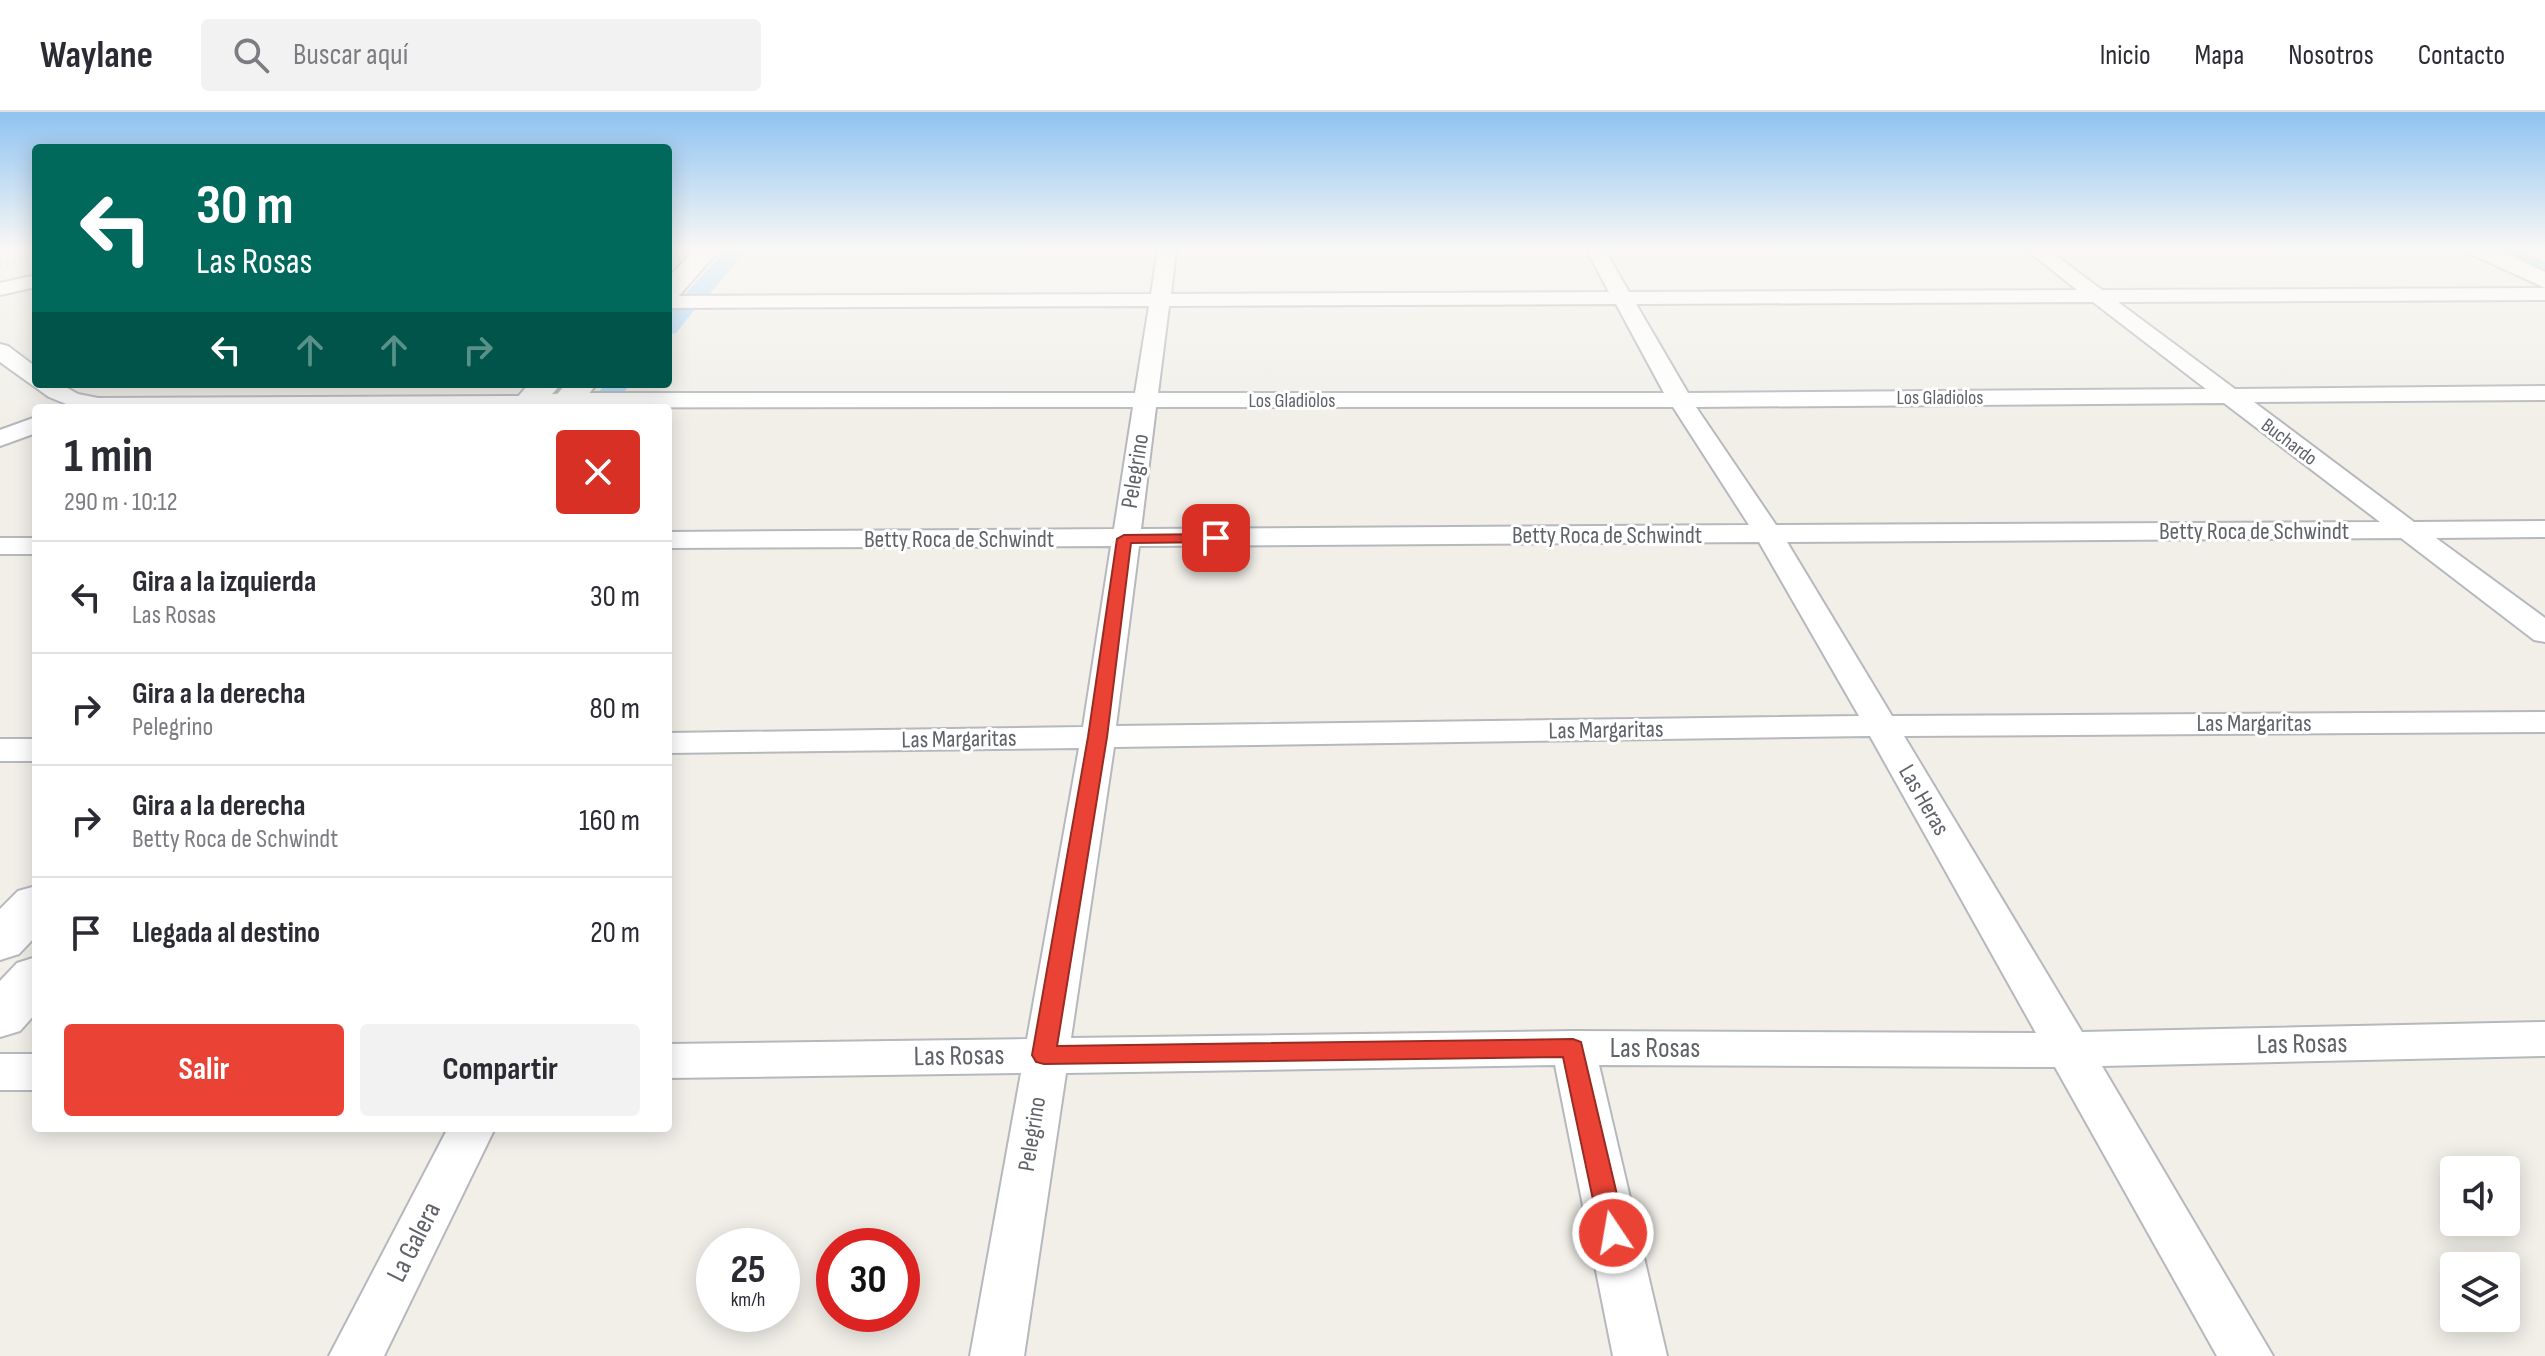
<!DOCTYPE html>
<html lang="es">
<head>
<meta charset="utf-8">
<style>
  :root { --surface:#fff; --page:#f2f2f3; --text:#2b2b33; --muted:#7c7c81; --line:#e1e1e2; --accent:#ea4335 }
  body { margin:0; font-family:"Sofia Sans Condensed",sans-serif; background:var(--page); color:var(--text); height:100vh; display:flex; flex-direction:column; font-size:30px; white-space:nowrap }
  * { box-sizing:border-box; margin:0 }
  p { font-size:26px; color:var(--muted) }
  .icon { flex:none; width:44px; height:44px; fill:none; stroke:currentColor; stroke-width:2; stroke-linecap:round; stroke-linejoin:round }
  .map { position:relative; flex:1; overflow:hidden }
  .details { position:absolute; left:32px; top:292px; width:640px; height:728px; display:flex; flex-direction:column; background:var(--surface); border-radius:8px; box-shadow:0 4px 20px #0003 }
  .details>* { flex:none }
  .top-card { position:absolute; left:32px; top:32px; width:640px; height:244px; border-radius:8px; box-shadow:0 4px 20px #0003; background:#00695c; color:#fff; overflow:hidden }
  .controls { position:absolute; left:2440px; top:1044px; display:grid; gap:16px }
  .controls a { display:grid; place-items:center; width:80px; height:80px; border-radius:8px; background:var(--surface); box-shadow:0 4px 20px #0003; font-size:40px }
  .speed { position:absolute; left:696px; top:1116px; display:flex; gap:16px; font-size:40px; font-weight:700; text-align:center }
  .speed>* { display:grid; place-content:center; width:104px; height:104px; border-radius:50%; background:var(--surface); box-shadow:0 4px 20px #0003; line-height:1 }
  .speed small { font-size:20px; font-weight:400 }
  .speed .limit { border:12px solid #d22; background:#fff; color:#111 }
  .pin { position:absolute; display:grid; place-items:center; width:68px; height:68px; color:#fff; margin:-34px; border-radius:16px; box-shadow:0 4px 12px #0006 }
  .me { position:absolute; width:88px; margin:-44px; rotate:348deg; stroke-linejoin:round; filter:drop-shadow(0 0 6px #0008) }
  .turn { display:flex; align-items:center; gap:28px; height:168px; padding:0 32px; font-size:36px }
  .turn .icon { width:104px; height:104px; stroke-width:2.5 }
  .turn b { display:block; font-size:56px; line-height:68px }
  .lanes { display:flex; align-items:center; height:76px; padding:0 32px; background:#0003; justify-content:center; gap:40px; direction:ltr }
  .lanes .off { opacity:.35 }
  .round { display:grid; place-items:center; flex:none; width:84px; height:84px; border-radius:8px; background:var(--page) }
  .headline { display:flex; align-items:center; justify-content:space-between; height:136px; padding:0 32px }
  h1 { font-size:48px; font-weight:700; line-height:60px }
  .button { display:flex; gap:16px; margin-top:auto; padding:16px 32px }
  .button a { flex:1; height:92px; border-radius:8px; background:var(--accent); color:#fff; font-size:32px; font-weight:700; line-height:92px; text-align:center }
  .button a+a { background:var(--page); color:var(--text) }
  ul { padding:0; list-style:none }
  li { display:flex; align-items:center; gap:24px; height:112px; padding:0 32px; border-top:2px solid var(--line) }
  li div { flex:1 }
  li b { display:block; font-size:30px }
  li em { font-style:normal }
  header { display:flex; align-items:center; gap:48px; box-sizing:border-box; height:112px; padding:0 40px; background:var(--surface); border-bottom:2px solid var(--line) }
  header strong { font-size:38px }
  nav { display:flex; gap:44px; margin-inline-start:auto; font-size:28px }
  .search { width:560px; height:72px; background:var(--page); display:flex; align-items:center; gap:20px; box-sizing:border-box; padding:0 28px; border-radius:8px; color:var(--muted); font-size:30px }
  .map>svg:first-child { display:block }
</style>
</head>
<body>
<header>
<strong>Waylane</strong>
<div class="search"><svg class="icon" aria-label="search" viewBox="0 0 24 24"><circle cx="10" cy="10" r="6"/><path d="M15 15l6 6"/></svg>Buscar aquí</div>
<nav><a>Inicio</a><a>Mapa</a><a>Nosotros</a><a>Contacto</a></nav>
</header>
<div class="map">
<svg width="2545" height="1244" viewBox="0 0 2545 1244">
  <rect width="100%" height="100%" fill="#f1efe8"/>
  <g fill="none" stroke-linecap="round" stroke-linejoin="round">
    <path fill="#aadaff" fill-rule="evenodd" d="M726,137H747L704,189H688L685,184L688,179Z
      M2491,137H2517L2545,150V164L2494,141Z
      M685,189L696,196L676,221L668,223V202L677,191Z
      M605,272H630C622,284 617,289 602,285L599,280Z"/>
    <g stroke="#b5b8bc" stroke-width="4">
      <path id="minor" d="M1158,137H1176L1171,182L1609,180L1586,137H1604L1629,180L2077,178L2026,137H2047L2102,178L2545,176V188L2118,190L2235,277L2545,274V288L2254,290L2414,410L2545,409V425L2436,426L2545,506V530L2534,528L2401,426L1787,430L1892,604L2545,600V620L1904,624L2082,920L2545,910V944L2102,954L2273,1244H2217L2055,955L1599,953L1667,1244H1613L1555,953L1066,961L1024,1244H970L1021,961L668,966V932L1027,927L1079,636L668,641V621L1083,615L1111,434L668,436V420L1114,417L1133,295L76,296L49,285L0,250V232L8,234L36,255V272H60L78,282L98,286L528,284L567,281H1135L1149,194L668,196V184L1151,182ZM2093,190L2206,277L1688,281L1636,192ZM1616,192L1664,281H1158L1169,194ZM2224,291L2380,410L1776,413L1696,295ZM1156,295H1673L1749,413L1141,417ZM1759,430L1859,604L1116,614L1139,434ZM1870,624L2036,921L1573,919L1071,926L1114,635Z
        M36,163V175L0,183V171Z
        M36,305V321L0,334V318Z
        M0,426H36V442H0Z
        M0,627H36V649H0Z
        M0,942H36V978H0Z
        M448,1016H495L384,1244H329Z"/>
    </g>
    <g stroke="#b5b8bc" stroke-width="4">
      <path id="tertiary" d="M2467,137H2497L2545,160V176L2471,142Z"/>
    </g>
    <g stroke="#b6babf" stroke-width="4">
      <path id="secondary" d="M695,137H720L677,186L668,189V166Z
        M529,272H561L540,296H508Z
        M566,272H597L577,296H545Z
        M36,774V824L19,842L0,848V797L18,779Z
        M36,845V901L20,919L0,925V869L17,851Z"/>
    </g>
    <use href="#minor" fill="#fff" fill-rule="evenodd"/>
    <use href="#tertiary" fill="#fff" fill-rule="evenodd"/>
    <use href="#secondary" fill="#fff" fill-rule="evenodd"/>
    <path stroke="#b6b7b8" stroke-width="4" stroke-dasharray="1 6" stroke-linecap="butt" d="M0,153L36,145"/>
  </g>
  <linearGradient id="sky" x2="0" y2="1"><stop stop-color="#8fc3f1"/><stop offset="0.44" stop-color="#f9f8f5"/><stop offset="1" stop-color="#f9f8f5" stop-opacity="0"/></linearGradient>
  <rect width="2545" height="311" fill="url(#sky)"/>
  <path fill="#ea4335" stroke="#982c22" stroke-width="2" d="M1216,422L1223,426L1221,430L1131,431L1107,625L1057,934L1573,927L1581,930L1626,1121L1622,1129L1613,1133L1604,1129L1600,1121L1563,945L1044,952L1036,950L1032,943L1088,625L1117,427L1124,423Z"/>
  <g text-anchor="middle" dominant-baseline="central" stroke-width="6" stroke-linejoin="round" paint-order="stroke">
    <g font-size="20" fill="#5f6368" stroke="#fff">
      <text x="1940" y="286">Los Gladiolos</text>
      <text x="1292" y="289">Los Gladiolos</text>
      <text transform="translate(2289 330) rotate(37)">Buchardo</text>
    </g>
    <g font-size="24" fill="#5f6368" stroke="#fff">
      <text transform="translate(1135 359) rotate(-81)">Pelegrino</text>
      <text x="2254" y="419">Betty Roca de Schwindt</text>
      <text x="1607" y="423">Betty Roca de Schwindt</text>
      <text x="959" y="427">Betty Roca de Schwindt</text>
      <text x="2254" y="611">Las Margaritas</text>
      <text transform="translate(1606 618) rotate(-1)">Las Margaritas</text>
      <text transform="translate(959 627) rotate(-1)">Las Margaritas</text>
      <text transform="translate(1924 688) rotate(60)">Las Heras</text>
      <text transform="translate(1032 1022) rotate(-81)">Pelegrino</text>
    </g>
    <g font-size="28" fill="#5f6368" stroke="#fff">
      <text transform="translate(2302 932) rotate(-1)">Las Rosas</text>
      <text x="1655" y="936">Las Rosas</text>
      <text transform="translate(959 944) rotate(-1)">Las Rosas</text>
      <text transform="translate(414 1130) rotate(-63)">La Galera</text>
    </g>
  </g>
</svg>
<div class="controls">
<a><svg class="icon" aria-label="sound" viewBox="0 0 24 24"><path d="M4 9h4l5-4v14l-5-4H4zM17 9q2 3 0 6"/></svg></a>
<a><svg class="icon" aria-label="layers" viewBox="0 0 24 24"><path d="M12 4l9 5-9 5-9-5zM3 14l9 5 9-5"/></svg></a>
</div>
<div class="speed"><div>25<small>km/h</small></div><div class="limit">30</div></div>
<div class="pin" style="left:1216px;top:426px;background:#d93025"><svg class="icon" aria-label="arrive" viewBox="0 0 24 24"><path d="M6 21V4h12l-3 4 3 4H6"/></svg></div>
<svg class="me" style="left:1613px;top:1121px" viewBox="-20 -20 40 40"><circle r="17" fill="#ea4335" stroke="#fff" stroke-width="3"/><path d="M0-11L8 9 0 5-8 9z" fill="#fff"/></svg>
<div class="top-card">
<div class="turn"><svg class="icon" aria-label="left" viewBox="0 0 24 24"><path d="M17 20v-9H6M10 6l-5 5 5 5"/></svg><div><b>30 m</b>Las Rosas</div></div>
<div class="lanes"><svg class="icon" aria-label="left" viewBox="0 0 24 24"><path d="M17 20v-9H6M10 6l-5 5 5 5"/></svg><svg class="icon off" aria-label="ahead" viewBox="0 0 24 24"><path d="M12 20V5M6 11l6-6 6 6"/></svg><svg class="icon off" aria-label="ahead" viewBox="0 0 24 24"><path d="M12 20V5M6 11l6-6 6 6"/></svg><svg class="icon off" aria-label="right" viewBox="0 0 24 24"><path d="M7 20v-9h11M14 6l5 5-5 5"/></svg></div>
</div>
<section class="details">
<div class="headline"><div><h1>1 min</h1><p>290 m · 10:12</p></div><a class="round" style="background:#d93025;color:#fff"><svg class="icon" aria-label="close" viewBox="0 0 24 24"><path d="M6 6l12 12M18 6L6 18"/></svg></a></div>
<ul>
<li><svg class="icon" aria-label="left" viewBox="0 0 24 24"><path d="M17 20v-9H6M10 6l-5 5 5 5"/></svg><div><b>Gira a la izquierda</b><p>Las Rosas</p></div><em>30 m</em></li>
<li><svg class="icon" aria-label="right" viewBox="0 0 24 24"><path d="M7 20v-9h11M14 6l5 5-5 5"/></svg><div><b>Gira a la derecha</b><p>Pelegrino</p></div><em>80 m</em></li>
<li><svg class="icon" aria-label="right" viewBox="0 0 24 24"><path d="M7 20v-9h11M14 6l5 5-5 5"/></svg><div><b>Gira a la derecha</b><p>Betty Roca de Schwindt</p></div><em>160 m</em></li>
<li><svg class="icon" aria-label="arrive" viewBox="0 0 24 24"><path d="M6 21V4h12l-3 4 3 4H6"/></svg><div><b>Llegada al destino</b></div><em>20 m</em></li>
</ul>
<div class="button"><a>Salir</a><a>Compartir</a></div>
</section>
</div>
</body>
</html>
